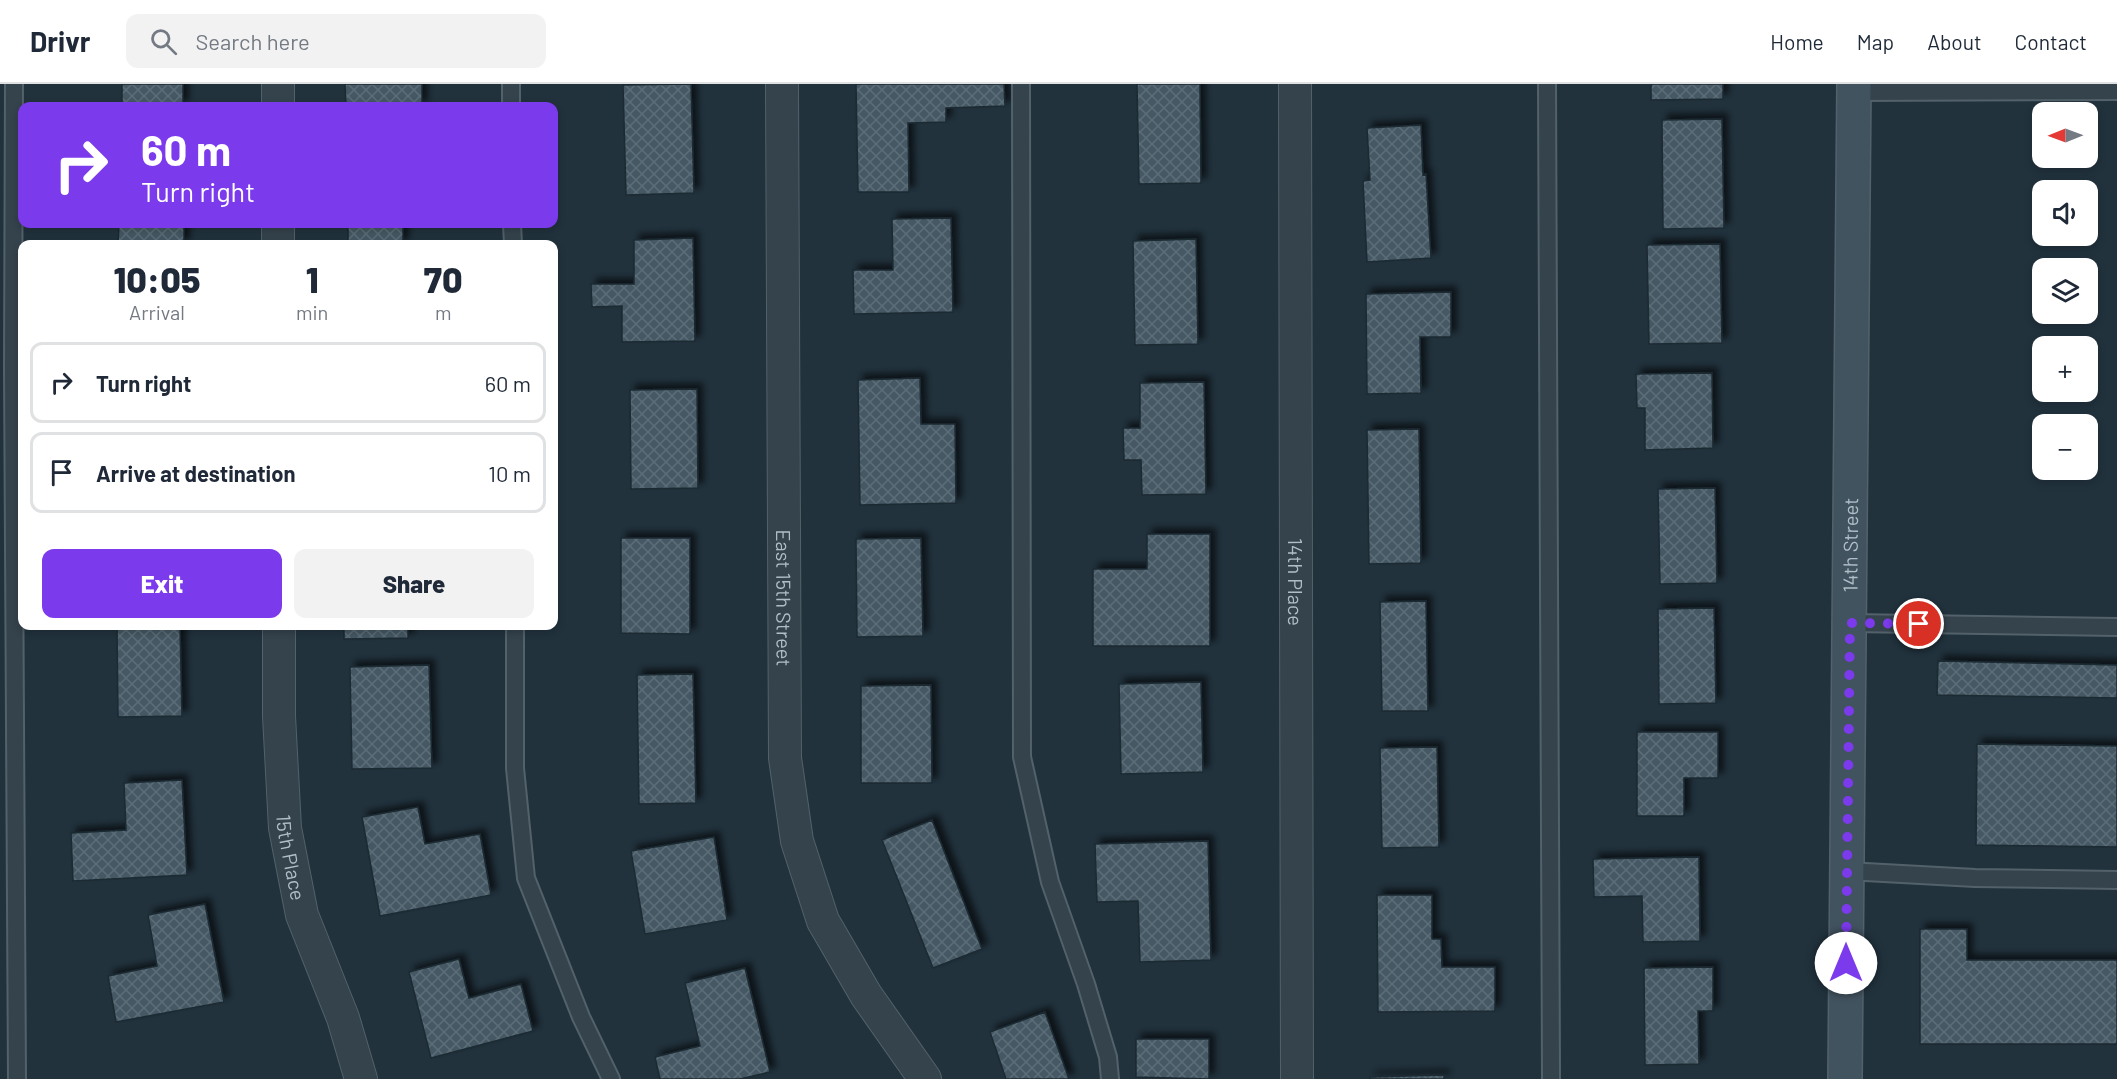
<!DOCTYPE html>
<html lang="en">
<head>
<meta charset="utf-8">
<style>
  :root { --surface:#fff; --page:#f2f2f3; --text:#1f2937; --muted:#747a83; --line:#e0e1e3; --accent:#7c3aed }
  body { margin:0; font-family:Barlow,sans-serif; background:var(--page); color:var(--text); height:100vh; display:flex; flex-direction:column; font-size:22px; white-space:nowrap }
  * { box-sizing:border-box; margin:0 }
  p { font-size:20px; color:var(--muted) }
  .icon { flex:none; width:33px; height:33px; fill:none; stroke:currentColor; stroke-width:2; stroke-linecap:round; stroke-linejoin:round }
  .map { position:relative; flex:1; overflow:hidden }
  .drawer { position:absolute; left:18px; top:156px; width:540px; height:390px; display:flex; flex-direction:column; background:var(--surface); border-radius:12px; box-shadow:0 3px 9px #0003 }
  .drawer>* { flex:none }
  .top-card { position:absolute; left:18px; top:18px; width:540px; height:126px; border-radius:12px; box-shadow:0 3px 9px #0003; background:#7c3aed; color:#fff; overflow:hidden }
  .needle { width:39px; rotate:269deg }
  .fabs { position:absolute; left:2032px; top:18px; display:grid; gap:12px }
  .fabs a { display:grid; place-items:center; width:66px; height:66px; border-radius:12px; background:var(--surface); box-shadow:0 3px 9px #0003; font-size:30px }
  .pin { position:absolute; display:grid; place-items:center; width:51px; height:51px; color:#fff; margin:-26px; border:3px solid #fff; border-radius:50%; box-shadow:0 2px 6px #0007 }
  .me { position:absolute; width:66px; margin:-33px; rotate:0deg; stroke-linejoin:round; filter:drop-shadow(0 0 4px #0008) }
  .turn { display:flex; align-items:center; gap:21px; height:126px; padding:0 24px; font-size:27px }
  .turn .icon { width:78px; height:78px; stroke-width:2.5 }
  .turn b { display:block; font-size:42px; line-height:51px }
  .eta { display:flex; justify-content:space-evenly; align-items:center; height:102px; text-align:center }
  .eta b { font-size:36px; font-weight:800; line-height:42px }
  .action { display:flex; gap:12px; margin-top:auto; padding:12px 24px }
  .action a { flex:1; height:69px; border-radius:12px; background:var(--accent); color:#fff; font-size:24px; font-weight:800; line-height:69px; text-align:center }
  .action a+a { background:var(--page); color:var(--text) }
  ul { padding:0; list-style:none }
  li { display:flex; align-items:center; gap:18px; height:81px; margin:0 12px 9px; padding:0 12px; border:3px solid var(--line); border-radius:12px }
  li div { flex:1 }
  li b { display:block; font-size:22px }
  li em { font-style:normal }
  header { display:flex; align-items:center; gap:36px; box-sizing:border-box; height:84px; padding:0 30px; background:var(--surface); border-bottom:2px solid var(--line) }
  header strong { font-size:28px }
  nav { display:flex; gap:33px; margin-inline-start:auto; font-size:21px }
  .search { width:420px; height:54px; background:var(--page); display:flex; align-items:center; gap:15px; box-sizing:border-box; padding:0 21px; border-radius:12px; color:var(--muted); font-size:22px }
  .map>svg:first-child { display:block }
</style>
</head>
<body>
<header>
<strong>Drivr</strong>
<div class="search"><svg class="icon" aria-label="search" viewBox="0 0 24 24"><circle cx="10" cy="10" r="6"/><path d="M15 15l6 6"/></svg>Search here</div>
<nav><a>Home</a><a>Map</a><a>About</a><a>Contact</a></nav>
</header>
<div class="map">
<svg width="2117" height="995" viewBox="0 0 2117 995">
  <defs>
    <pattern id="building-cross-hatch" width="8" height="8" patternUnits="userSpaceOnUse" patternTransform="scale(1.5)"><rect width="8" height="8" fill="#445863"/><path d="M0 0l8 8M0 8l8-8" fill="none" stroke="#5c6e78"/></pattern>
    <filter id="shadow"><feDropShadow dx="5.5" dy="-5.5" stdDeviation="3" flood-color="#0009"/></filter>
  </defs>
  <rect width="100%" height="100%" fill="#21323d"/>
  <path fill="url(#building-cross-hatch)" stroke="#1c2a33" stroke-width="1.5" filter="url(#shadow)" d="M122,0H183V22H122Z
    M345,0H422V22H346Z
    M691,0L694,109L626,111L623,1Z
    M856,0H1004L1005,22L946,24V38L908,39L909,108H858Z
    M1137,0H1200L1201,99L1139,100Z
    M1651,0H1723V15L1651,16Z
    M1722,35L1724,144L1663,145L1662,36Z
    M1421,41L1423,91L1426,90L1431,174L1367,178L1363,97L1370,96L1367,44Z
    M951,134L953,228L854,230L853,186H893L892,135Z
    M119,140H184V160H118Z
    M348,140H403V160H348Z
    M693,154L695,257L622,258V222L592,223L591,200H634V156Z
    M1196,155L1198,260L1135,261L1133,157Z
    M1720,160L1722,259L1649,260L1647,161Z
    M1451,208V253H1420L1421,309L1367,310L1366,210Z
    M1712,289L1713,364L1645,366V324H1637L1636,290Z
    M920,294L921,340H955L956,419L860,421L858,296Z
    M1204,298L1206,410L1142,411L1141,376H1124L1123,344H1140V299Z
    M697,305L698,404L631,405L630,306Z
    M1419,345L1421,479L1369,480L1367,346Z
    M1715,404L1717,499L1660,500L1658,405Z
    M1147,450H1210V562H1093V485H1147Z
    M621,454H690V550L621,549Z
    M921,454L923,552L857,553L856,455Z
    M1426,517L1428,627H1382L1380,518Z
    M1714,524L1716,619L1659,620L1658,525Z
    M117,542H180L182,632L118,633Z
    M344,542H408V554L344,555Z
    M1938,577L2117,581V614L1937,611Z
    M429,581L432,684L352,685L350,583Z
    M693,590L696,719L639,720L637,591Z
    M1201,598L1203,688L1121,690L1119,600Z
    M931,601L932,699H861V602Z
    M1637,648H1718V694H1684V732H1637Z
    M1977,660L2117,662V763L1976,761Z
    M1437,663L1439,763L1382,764L1380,664Z
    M182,696L187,791L73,797L71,749L126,746L124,699Z
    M418,723L425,760L480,750L491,811L380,832L362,733Z
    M932,736L982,865L933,884L882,756Z
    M714,753L727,836L645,850L631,767Z
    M1208,757L1211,876L1140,878L1138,817L1097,818L1095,760Z
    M1699,773L1700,857L1643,858L1642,812L1594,813L1593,775Z
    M1377,811H1432V855H1441L1442,883H1495V927L1378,928Z
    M205,820L224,918L116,938L108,892L157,882L148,831Z
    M1920,845H1967V876H2117V960H1920Z
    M459,875L469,914L521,900L533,947L431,974L409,888Z
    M1713,883V927H1698L1699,980L1645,981L1644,884Z
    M745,884L770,988L740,995H660L655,973L700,962L685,899Z
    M1045,928L1069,995H1006L990,948Z
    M1136,955H1209V995L1136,993Z
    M1444,991V995H1370V993Z"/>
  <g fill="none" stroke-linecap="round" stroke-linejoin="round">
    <g stroke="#53616a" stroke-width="20">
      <path id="lane" d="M14,0L13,284L17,995
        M511,0V22
        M1021,0L1022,673L1050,798L1086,900L1108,973L1110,995
        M1547,0L1551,995
        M1854,8L2117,7
        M512,140L513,160
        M1850,539L2117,543
        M515,542V684L526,794L581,933L611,995
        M1847,787L1975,794L2117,796"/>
    </g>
    <g stroke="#53616a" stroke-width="34">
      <g id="street">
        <path d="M278,0V22"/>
        <path id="s1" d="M782,0L785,674L797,757L823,837L866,911L925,995"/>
        <path id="s2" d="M1295,0L1297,995"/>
        <path d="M278,140V160"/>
        <path id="s3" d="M279,542V632L285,744L302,831L343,934L361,995"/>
      </g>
    </g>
    <g stroke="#53616a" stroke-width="36">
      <g id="secondary">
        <path id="s4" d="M1845,995L1854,0"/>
      </g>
    </g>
    <use href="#lane" stroke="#35434d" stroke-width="16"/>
    <use href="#street" stroke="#35434d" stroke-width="32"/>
    <use href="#secondary" stroke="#425360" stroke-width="33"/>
  </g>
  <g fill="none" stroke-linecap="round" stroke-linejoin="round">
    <path stroke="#7c3aed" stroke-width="10" stroke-dasharray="0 18" d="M1846,879L1850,539L1919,540"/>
  </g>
  <g text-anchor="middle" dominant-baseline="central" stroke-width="6" stroke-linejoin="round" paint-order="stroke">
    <g font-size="20" fill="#b0bec8" stroke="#1a2831">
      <text stroke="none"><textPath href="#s4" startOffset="534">14th Street</textPath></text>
      <text stroke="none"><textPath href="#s2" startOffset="498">14th Place</textPath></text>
      <text stroke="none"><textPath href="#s1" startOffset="514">East 15th Street</textPath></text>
      <text stroke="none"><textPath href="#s3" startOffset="232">15th Place</textPath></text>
    </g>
  </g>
</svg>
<div class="fabs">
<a><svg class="needle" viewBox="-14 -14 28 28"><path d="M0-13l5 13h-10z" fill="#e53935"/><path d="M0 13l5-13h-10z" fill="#747a83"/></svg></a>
<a><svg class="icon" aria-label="sound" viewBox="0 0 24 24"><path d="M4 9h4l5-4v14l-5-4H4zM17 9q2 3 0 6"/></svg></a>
<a><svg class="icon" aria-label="layers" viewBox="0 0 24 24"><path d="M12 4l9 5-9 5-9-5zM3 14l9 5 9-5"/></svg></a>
<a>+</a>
<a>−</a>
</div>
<div class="pin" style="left:1919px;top:540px;background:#d93025"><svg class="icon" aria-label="arrive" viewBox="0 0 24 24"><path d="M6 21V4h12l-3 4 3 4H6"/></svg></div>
<svg class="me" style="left:1846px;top:879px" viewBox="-20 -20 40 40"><circle r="19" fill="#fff"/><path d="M0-13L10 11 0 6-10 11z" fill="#7c3aed"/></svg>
<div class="top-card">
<div class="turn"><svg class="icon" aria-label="right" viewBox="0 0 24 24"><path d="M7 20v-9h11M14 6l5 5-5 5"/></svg><div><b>60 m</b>Turn right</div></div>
</div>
<section class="drawer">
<div class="eta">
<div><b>10:05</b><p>Arrival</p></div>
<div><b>1</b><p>min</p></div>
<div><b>70</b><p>m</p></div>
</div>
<ul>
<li><svg class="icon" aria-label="right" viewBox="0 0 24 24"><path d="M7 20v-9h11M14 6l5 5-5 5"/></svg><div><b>Turn right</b></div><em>60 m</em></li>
<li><svg class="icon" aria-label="arrive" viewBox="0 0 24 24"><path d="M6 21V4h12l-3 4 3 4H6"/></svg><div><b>Arrive at destination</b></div><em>10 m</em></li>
</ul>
<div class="action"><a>Exit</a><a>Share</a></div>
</section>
</div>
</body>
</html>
